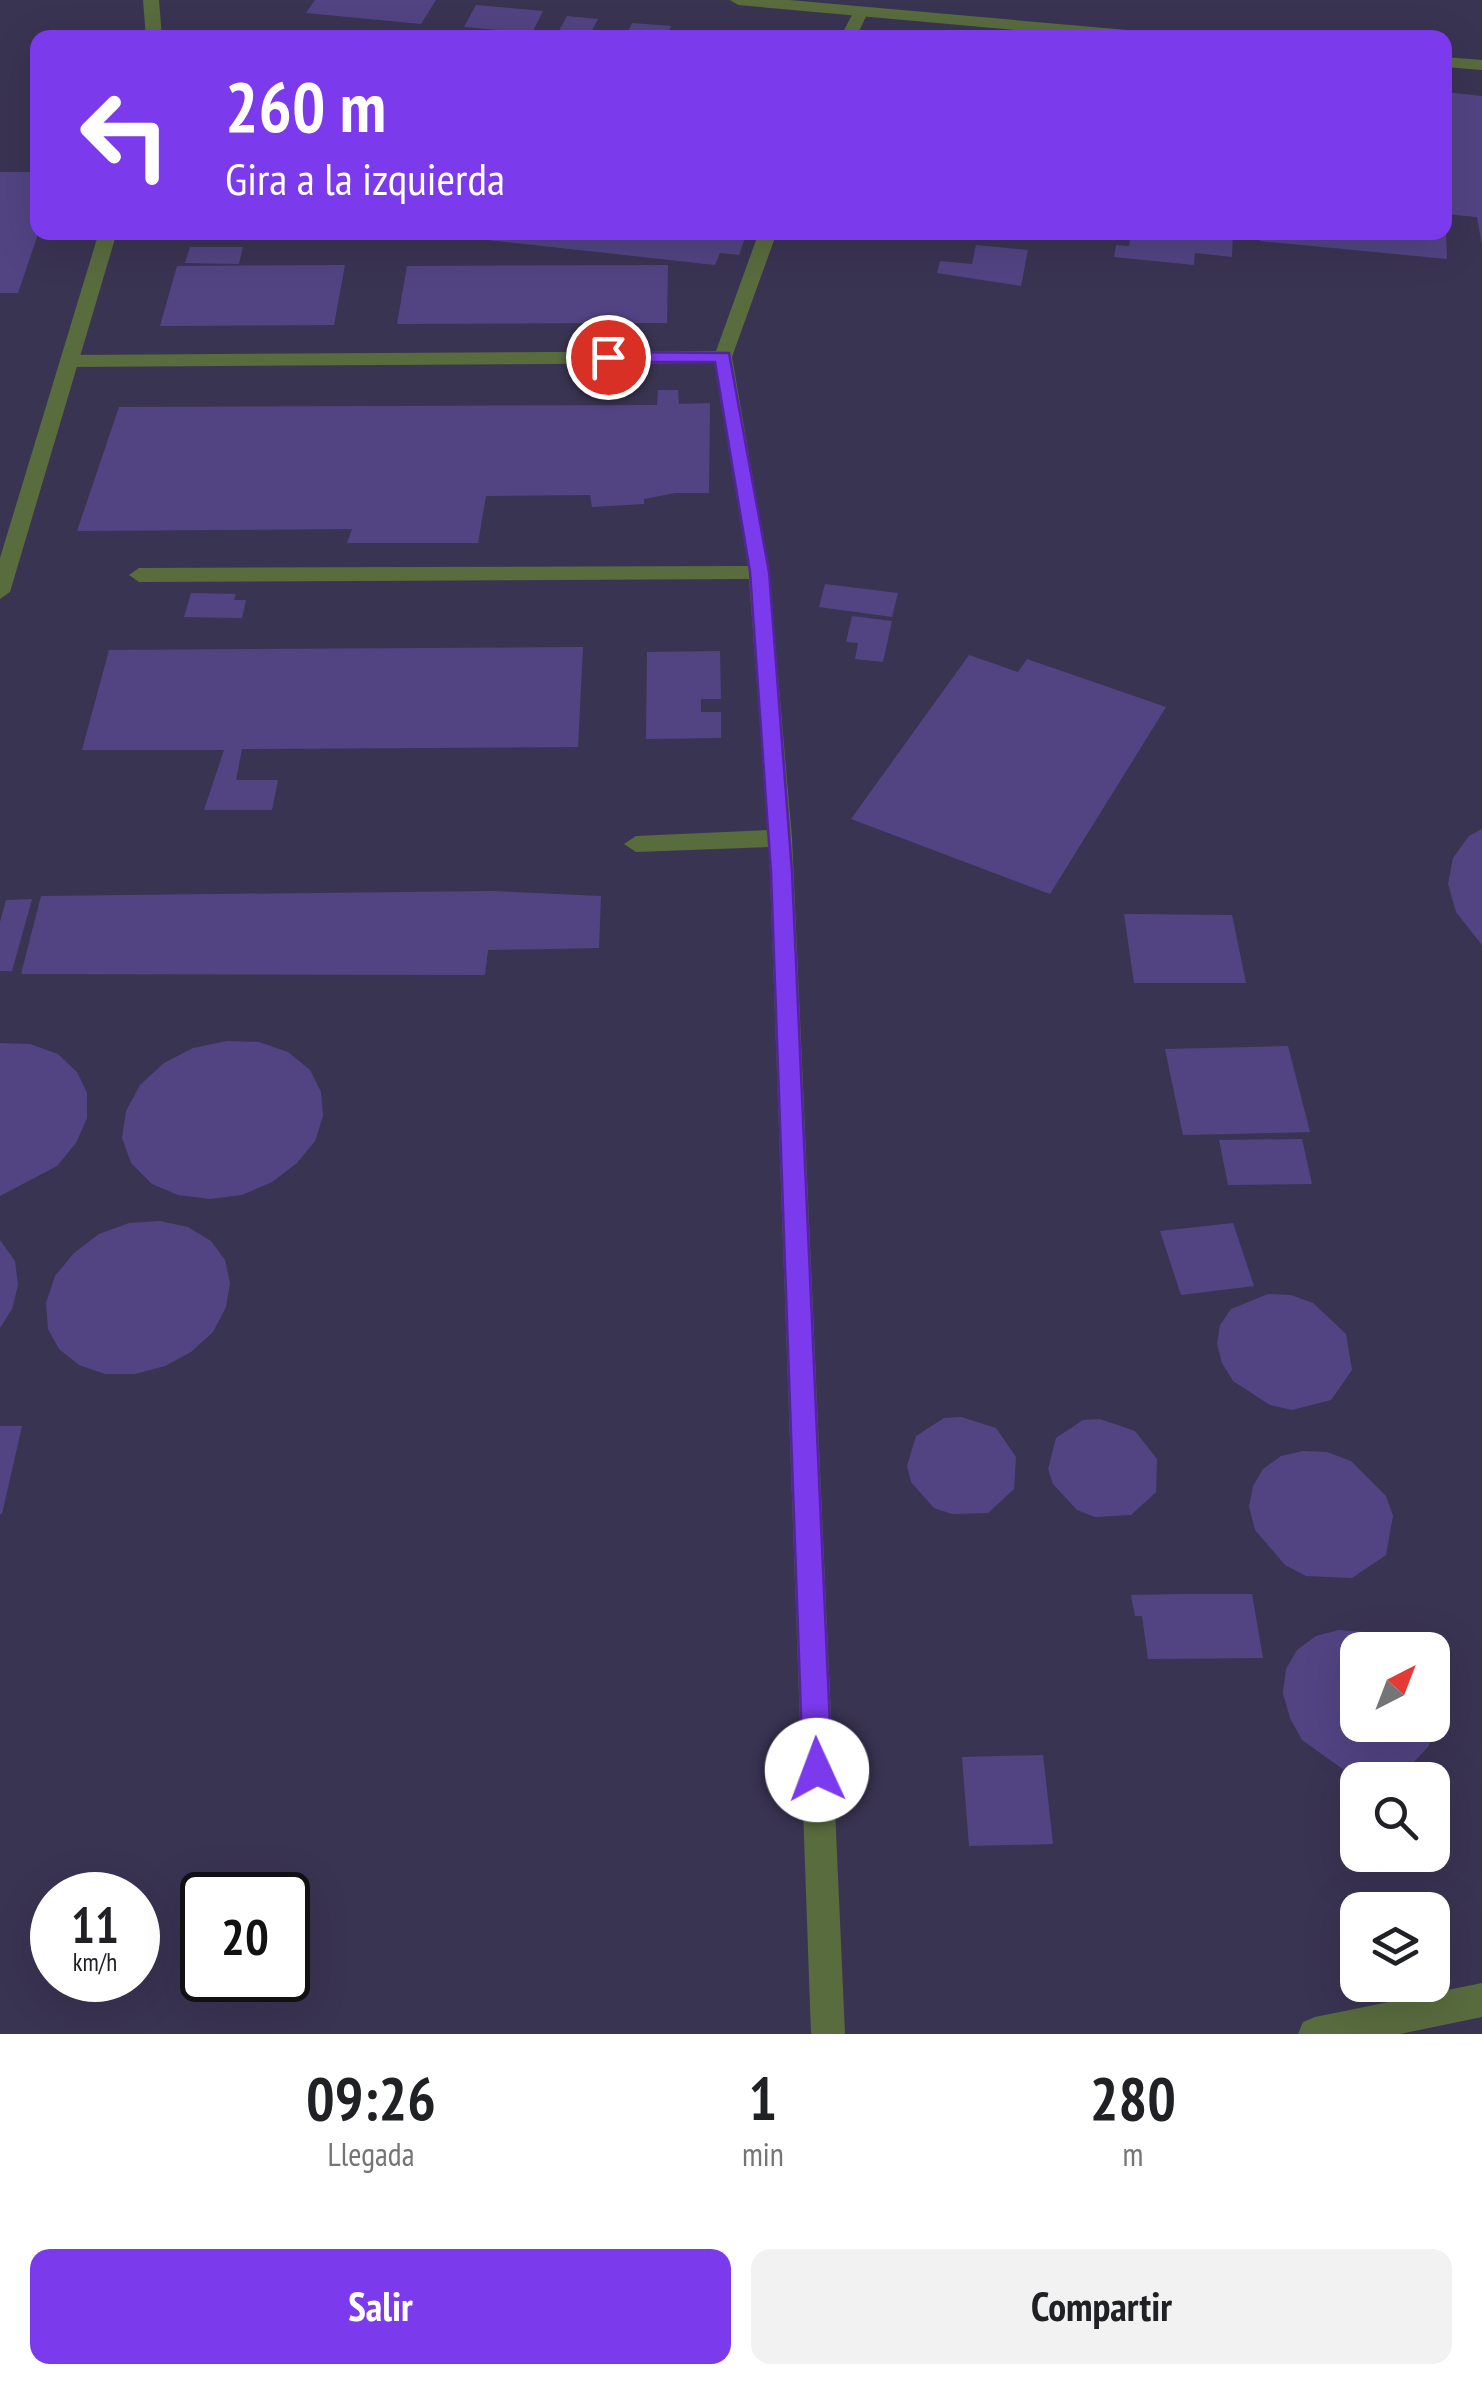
<!DOCTYPE html>
<html lang="es">
<head>
<meta charset="utf-8">
<style>
  :root { --surface:#fff; --page:#f2f2f2; --text:#202124; --muted:#757577; --accent:#7c3aed }
  body { margin:0; font-family:"PT Sans Narrow",sans-serif; background:var(--page); color:var(--text); height:100vh; display:flex; flex-direction:column; font-size:38px; white-space:nowrap }
  * { box-sizing:border-box; margin:0 }
  p { font-size:32px; color:var(--muted) }
  .icon { flex:none; width:55px; height:55px; fill:none; stroke:currentColor; stroke-width:2; stroke-linecap:round; stroke-linejoin:round }
  .map { position:relative; height:2034px; overflow:hidden }
  .sheet { display:flex; flex-direction:column; background:var(--surface); flex:1 }
  .sheet>* { flex:none }
  .top-card { position:absolute; left:30px; top:30px; width:1422px; height:210px; border-radius:20px; box-shadow:0 10px 40px #0002; background:#7c3aed; color:#fff; overflow:hidden }
  .needle { width:65px; rotate:42deg }
  .tools { position:absolute; left:1340px; top:1632px; display:grid; gap:20px }
  .tools a { display:grid; place-items:center; width:110px; height:110px; border-radius:20px; background:var(--surface); box-shadow:0 10px 40px #0002; font-size:50px }
  .speed { position:absolute; left:30px; top:1872px; display:flex; gap:20px; font-size:50px; font-weight:700; text-align:center }
  .speed>* { display:grid; place-content:center; width:130px; height:130px; border-radius:50%; background:var(--surface); box-shadow:0 10px 40px #0002; line-height:1 }
  .speed small { font-size:25px; font-weight:400 }
  .speed .limit { border:5px solid #111; border-radius:15px; background:#fff; color:#111 }
  .pin { position:absolute; display:grid; place-items:center; width:85px; height:85px; color:#fff; margin:-42px; border:5px solid #fff; border-radius:50%; box-shadow:0 2px 10px #0007 }
  .me { position:absolute; width:110px; margin:-55px; rotate:358deg; stroke-linejoin:round; filter:drop-shadow(0 0 8px #0008) }
  .turn { display:flex; align-items:center; gap:35px; height:210px; padding:0 30px; font-size:45px }
  .turn .icon { width:130px; height:130px; stroke-width:2.5 }
  .turn b { display:block; font-size:70px; line-height:85px }
  .eta { display:flex; justify-content:space-evenly; align-items:center; height:170px; text-align:center }
  .eta b { font-size:60px; font-weight:800; line-height:70px }
  .cta { display:flex; gap:20px; margin-top:auto; padding:20px 30px }
  .cta a { flex:1; height:115px; border-radius:20px; background:var(--accent); color:#fff; font-size:40px; font-weight:800; line-height:115px; text-align:center }
  .cta a+a { background:var(--page); color:var(--text) }
  .map>svg:first-child { display:block }
</style>
</head>
<body>
<div class="map">
<svg width="1482" height="2034" viewBox="0 0 1482 2034">
  <rect width="100%" height="100%" fill="#302b45"/>
  <path fill="#3a3453" fill-rule="evenodd" d="M0,0H1482V2034H0ZM38,38H1445V232H38ZM1358,1650H1432V1725H1358ZM1358,1780H1432V1855H1358ZM52,1895H138V1980H52ZM202,1895H288V1980H202ZM1358,1910H1432V1985H1358Z"/>
  <path fill="#524483" d="M315,0H436L421,24L306,13Z
    M476,5L543,11L532,33L464,27Z
    M567,16L598,19L588,38H555Z
    M632,23L671,26L666,38H625Z
    M1445,92L1482,96V246L1477,217L1445,214Z
    M0,172H38V234L18,293H0Z
    M473,232H747L739,255L720,253L715,265L470,238Z
    M1131,232H1233L1232,257L1195,253L1194,265L1114,257L1116,245L1129,246Z
    M1261,232H1446L1447,259L1260,241Z
    M976,245L1028,250L1021,286L937,273L940,261L972,264Z
    M190,247H243L239,264L185,263Z
    M345,265L334,325L160,326L177,266Z
    M668,265L667,323H634V331H599V323L397,324L407,266Z
    M658,390H678L679,404L710,403L709,493H675L644,499V504L592,507L590,495L486,496L478,543H347L352,529L77,531L119,407L657,405Z
    M825,584L898,593L892,617L819,607Z
    M191,593L236,594L234,600H246L242,618L184,617Z
    M852,616L892,621L883,662L855,659L858,643L846,642Z
    M583,647L578,747L242,749L236,780H278L272,810H204L224,750H82L109,650Z
    M720,651L721,699H701V712H721V738L646,739L647,652Z
    M969,655L1018,672L1027,659L1166,707L1050,894L851,819Z
    M1482,829V945L1456,912L1448,884L1453,858L1469,836Z
    M493,891L601,896L599,948L488,950L485,975L21,974L41,896Z
    M32,899L12,971H0V922L6,900Z
    M1124,914L1232,915L1246,983H1134Z
    M227,1041L259,1042L288,1052L310,1070L321,1092L323,1116L315,1141L297,1163L272,1182L242,1195L210,1199L178,1195L152,1184L131,1163L122,1138L126,1111L140,1085L164,1063L193,1048Z
    M0,1043L30,1044L58,1054L77,1072L87,1093V1118L76,1143L57,1166L0,1196Z
    M1288,1046L1310,1132L1183,1135L1165,1049Z
    M1302,1139L1312,1184L1228,1185L1219,1140Z
    M160,1221L188,1227L211,1241L225,1260L230,1283L226,1307L213,1332L191,1352L165,1366L135,1374H105L79,1365L59,1349L48,1329L46,1303L55,1276L74,1253L99,1234L129,1223Z
    M1233,1223L1254,1286L1181,1295L1160,1231Z
    M0,1240L15,1261L18,1285L12,1309L0,1328Z
    M1268,1294L1291,1295L1313,1303L1346,1334L1352,1370L1331,1400L1292,1410L1270,1405L1233,1381L1222,1363L1217,1344L1220,1325L1231,1309Z
    M961,1417L996,1428L1016,1457L1014,1489L988,1513L952,1514L934,1508L911,1482L907,1466L916,1436L944,1418Z
    M1100,1419L1135,1431L1157,1459L1156,1492L1131,1515L1095,1517L1077,1510L1053,1484L1048,1469L1056,1438L1083,1420Z
    M0,1426H22L2,1514H0Z
    M1303,1451L1327,1452L1351,1461L1386,1496L1393,1516L1386,1555L1352,1578L1306,1576L1285,1565L1255,1530L1249,1507L1253,1486L1263,1469L1281,1456Z
    M1183,1594H1252L1263,1658L1148,1659L1142,1616H1135L1131,1595Z
    M1339,1630L1364,1632L1400,1650H1358V1725H1437L1428,1747L1413,1763L1393,1773L1369,1776L1344,1770L1302,1740L1290,1718L1283,1693L1286,1669L1297,1650L1316,1636Z
    M1043,1755L1053,1844L969,1846L962,1757Z"/>
  <g fill="none" stroke-linecap="round" stroke-linejoin="round">
    <path fill="#596c3e" fill-rule="evenodd" d="M855,9L868,12L856,38H840Z
      M759,232H777L732,357L769,572L792,838L845,2034H811L769,847L636,852L624,844L636,836L768,830L749,579L139,582L129,575L139,568L748,566L715,363L69,367L60,361L69,355L716,351Z"/>
    <path fill="#596c3e" fill-rule="evenodd" d="M730,0H789L1161,33L1168,38H1104L738,5Z
      M1445,57L1482,60V70L1445,67Z
      M1482,1983V2017L1400,2034H1298L1303,2022L1315,2017Z"/>
    <path fill="#596c3e" fill-rule="evenodd" d="M143,0H159L162,38H146Z
      M99,232H117L10,592L0,599V558Z"/>
  </g>
  <path fill="#7c3aed" stroke="#51269a" stroke-width="2.5" d="M729,353L769,572L792,872L832,1770L828,1780L817,1784L807,1780L803,1770L771,872L750,572L715,362H608L599,357L608,352Z"/>
</svg>
<div class="tools">
<a><svg class="needle" viewBox="-14 -14 28 28"><path d="M0-13l5 13h-10z" fill="#e53935"/><path d="M0 13l5-13h-10z" fill="#757577"/></svg></a>
<a><svg class="icon" aria-label="search" viewBox="0 0 24 24"><circle cx="10" cy="10" r="6"/><path d="M15 15l6 6"/></svg></a>
<a><svg class="icon" aria-label="layers" viewBox="0 0 24 24"><path d="M12 4l9 5-9 5-9-5zM3 14l9 5 9-5"/></svg></a>
</div>
<div class="speed"><div>11<small>km/h</small></div><div class="limit">20</div></div>
<div class="pin" style="left:608px;top:357px;background:#d93025"><svg class="icon" aria-label="arrive" viewBox="0 0 24 24"><path d="M6 21V4h12l-3 4 3 4H6"/></svg></div>
<svg class="me" style="left:817px;top:1770px" viewBox="-20 -20 40 40"><circle r="19" fill="#fff"/><path d="M0-13L10 11 0 6-10 11z" fill="#7c3aed"/></svg>
<div class="top-card">
<div class="turn"><svg class="icon" aria-label="left" viewBox="0 0 24 24"><path d="M17 20v-9H6M10 6l-5 5 5 5"/></svg><div><b>260 m</b>Gira a la izquierda</div></div>
</div>
</div>
<section class="sheet">
<div class="eta">
<div><b>09:26</b><p>Llegada</p></div>
<div><b>1</b><p>min</p></div>
<div><b>280</b><p>m</p></div>
</div>
<div class="cta"><a>Salir</a><a>Compartir</a></div>
</section>
</body>
</html>
